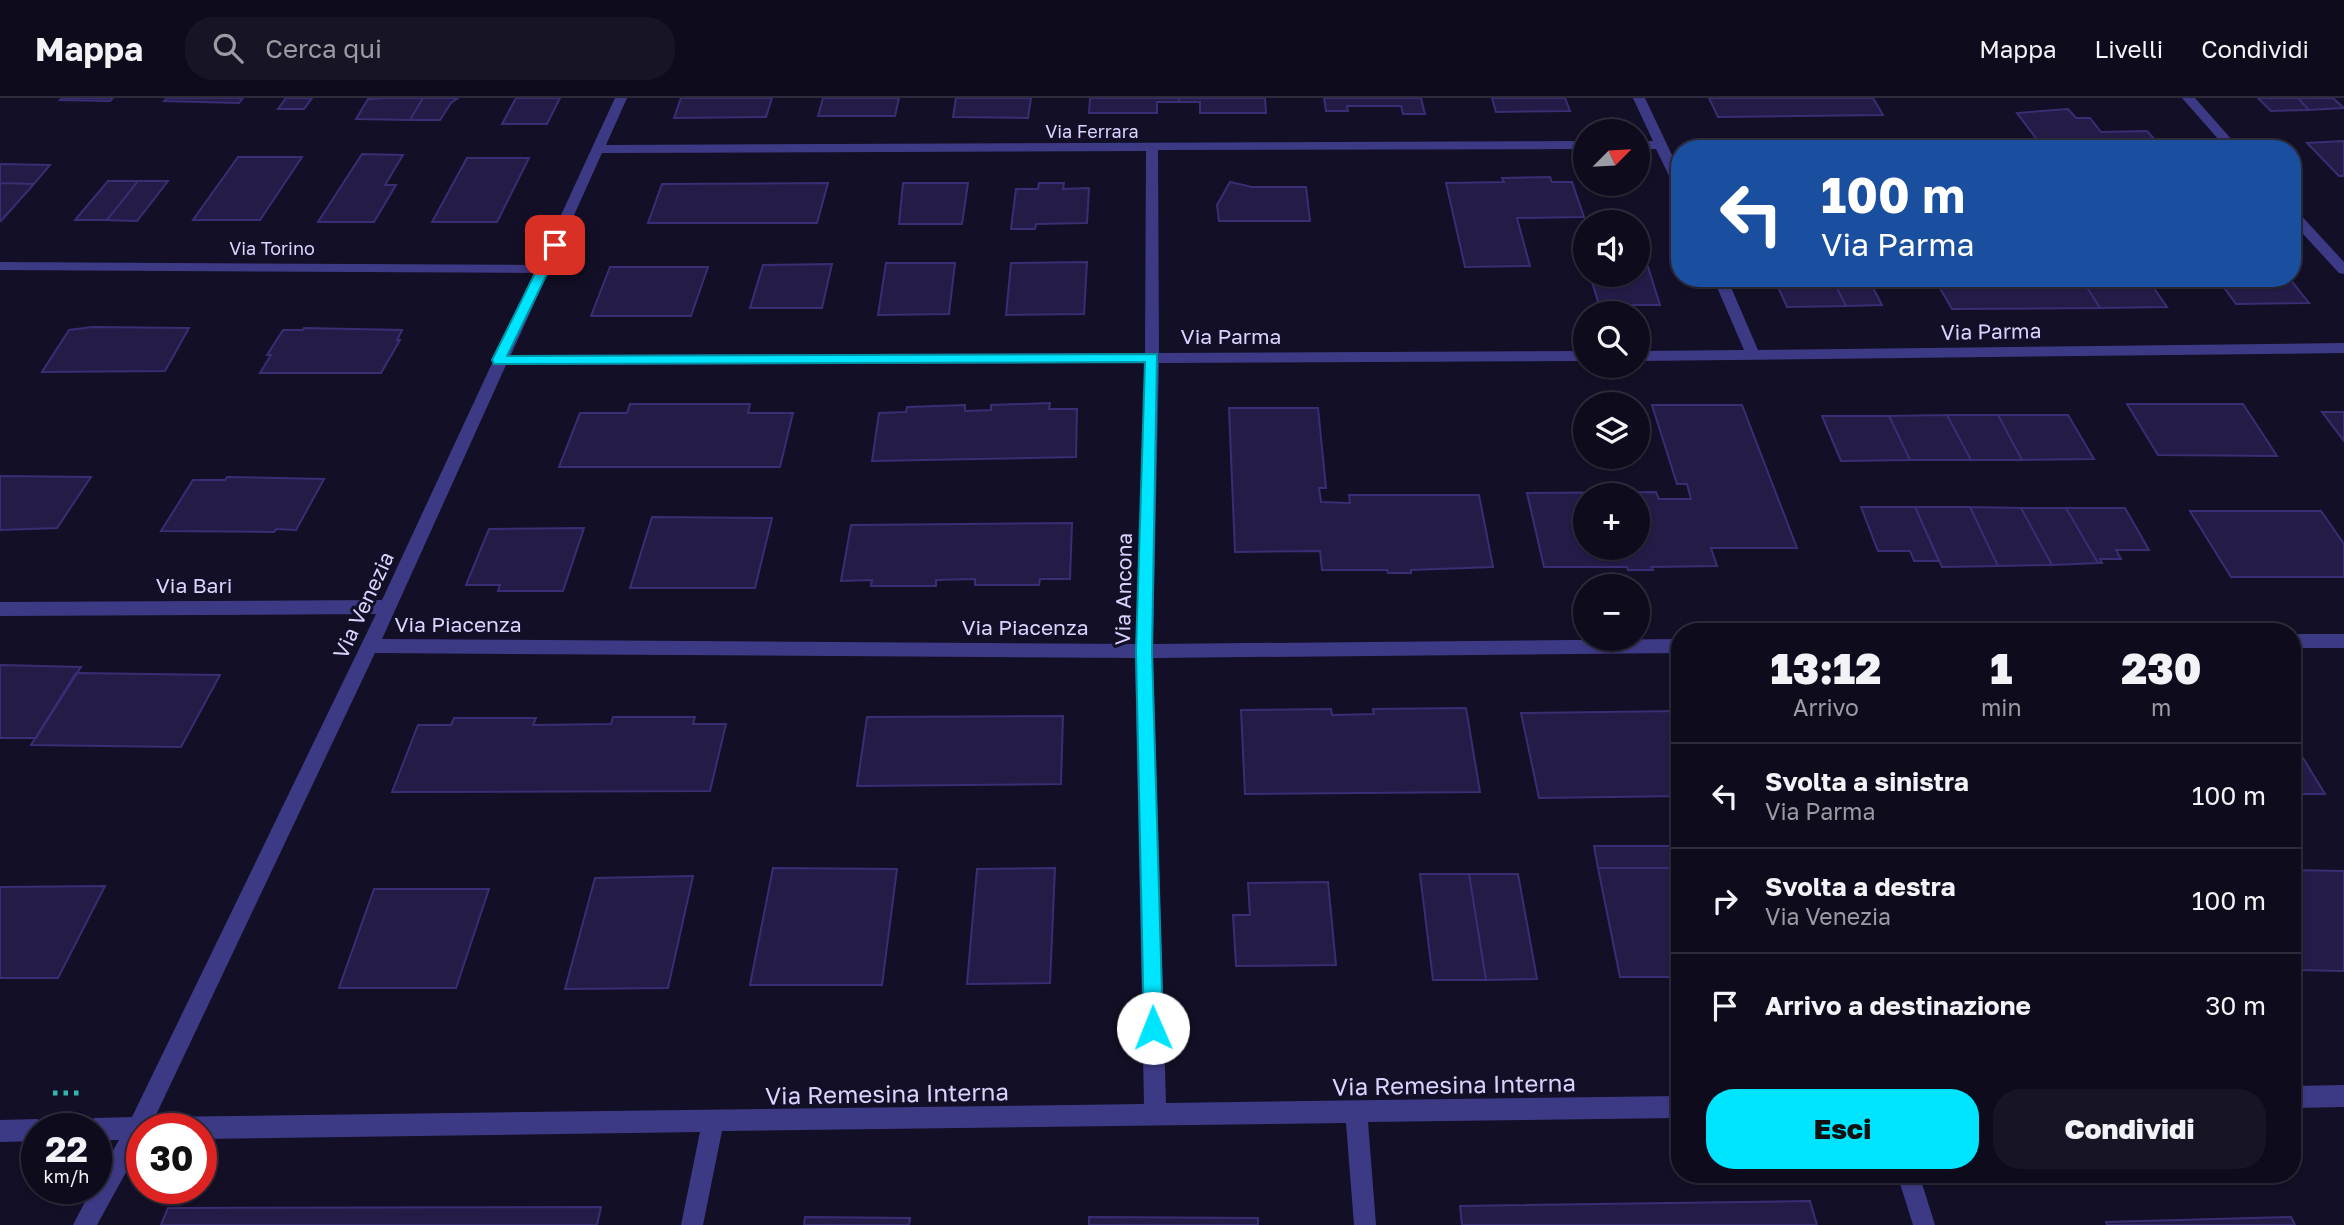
<!DOCTYPE html>
<html lang="it">
<head>
<meta charset="utf-8">
<style>
  :root { --surface:#0e0b1c; --page:#171425; --text:#f1f3f6; --muted:#9b9ba3; --line:#2e2b3b; --accent:#00e5ff }
  body { margin:0; font-family:"Golos Text",sans-serif; background:var(--page); color:var(--text); height:100vh; display:flex; flex-direction:column; font-size:26px; white-space:nowrap }
  * { box-sizing:border-box; margin:0 }
  p { font-size:23px; color:var(--muted) }
  .icon { flex:none; width:38px; height:38px; fill:none; stroke:currentColor; stroke-width:2; stroke-linecap:round; stroke-linejoin:round }
  .map { position:relative; flex:1; overflow:hidden }
  .side { position:absolute; left:1671px; top:525px; width:630px; height:560px; display:flex; flex-direction:column; background:var(--surface); border-radius:28px; box-shadow:0 2px 5px #0004,0 0 0 2px var(--line) }
  .side>* { flex:none }
  .top-card { position:absolute; left:1671px; top:42px; width:630px; height:147px; border-radius:28px; box-shadow:0 2px 5px #0004,0 0 0 2px var(--line); background:#1a4fa0; color:#fff; overflow:hidden }
  .needle { width:46px; rotate:66deg }
  .controls { position:absolute; left:1573px; top:21px; display:grid; gap:14px }
  .controls a { display:grid; place-items:center; width:77px; height:77px; border-radius:50%; background:var(--surface); box-shadow:0 2px 5px #0004,0 0 0 2px var(--line); font-size:35px }
  .speed { position:absolute; left:21px; top:1015px; display:flex; gap:14px; font-size:35px; font-weight:700; text-align:center }
  .speed>* { display:grid; place-content:center; width:91px; height:91px; border-radius:50%; background:var(--surface); box-shadow:0 2px 5px #0004,0 0 0 2px var(--line); line-height:1 }
  .speed small { font-size:18px; font-weight:400 }
  .speed .limit { border:10px solid #d22; background:#fff; color:#111 }
  .pin { position:absolute; display:grid; place-items:center; width:60px; height:60px; color:#fff; margin:-30px; border-radius:14px; box-shadow:0 4px 10px #0006 }
  .me { position:absolute; width:77px; margin:-38px; rotate:359deg; stroke-linejoin:round; filter:drop-shadow(0 0 5px #0008) }
  .turn { display:flex; align-items:center; gap:24px; height:147px; padding:0 35px; font-size:32px }
  .turn .icon { width:91px; height:91px; stroke-width:2.5 }
  .turn b { display:block; font-size:49px; line-height:60px }
  .eta { display:flex; justify-content:space-evenly; align-items:center; height:119px; text-align:center }
  .eta b { font-size:42px; font-weight:800; line-height:49px }
  .action { display:flex; gap:14px; margin-top:auto; padding:14px 35px }
  .action a { flex:1; height:80px; border-radius:28px; background:var(--accent); color:#111; font-size:28px; font-weight:800; line-height:80px; text-align:center }
  .action a+a { background:var(--page); color:var(--text) }
  ul { padding:0; list-style:none }
  li { display:flex; align-items:center; gap:21px; height:105px; padding:0 35px; border-top:2px solid var(--line) }
  li div { flex:1 }
  li b { display:block; font-size:26px }
  li em { font-style:normal }
  header { display:flex; align-items:center; gap:42px; box-sizing:border-box; height:98px; padding:0 35px; background:var(--surface); border-bottom:2px solid var(--line) }
  header strong { font-size:33px }
  nav { display:flex; gap:38px; margin-inline-start:auto; font-size:24px }
  .search { width:490px; height:63px; background:var(--page); display:flex; align-items:center; gap:18px; box-sizing:border-box; padding:0 24px; border-radius:28px; color:var(--muted); font-size:26px }
  .map>svg:first-child { display:block }
</style>
</head>
<body>
<header>
<strong>Mappa</strong>
<div class="search"><svg class="icon" aria-label="search" viewBox="0 0 24 24"><circle cx="10" cy="10" r="6"/><path d="M15 15l6 6"/></svg>Cerca qui</div>
<nav><a>Mappa</a><a>Livelli</a><a>Condividi</a></nav>
</header>
<div class="map">
<svg width="2344" height="1127" viewBox="0 0 2344 1127">
  <rect width="100%" height="100%" fill="#130f26"/>
  <path fill="#241b47" stroke="#3b2d73" stroke-width="2" fill-rule="evenodd" d="M62,0H113L110,3L60,2Z
    M167,0H243L239,5L164,3Z
    M286,0H312L304,11H278Z
    M386,0H423L410,22L356,21L368,1Z
    M423,0H458L451,5L440,22H410Z
    M516,0H560L547,26H502Z
    M681,0H772L766,19L674,20Z
    M823,0H899L895,18H818Z
    M956,0H1031L1028,20L953,19Z
    M1090,0H1179V4H1157V15H1089Z
    M1179,0H1265L1266,15H1200V4H1179Z
    M1324,0H1421L1425,16H1403L1401,8H1347L1348,13H1326Z
    M1492,0H1565L1570,13L1496,14Z
    M1709,0H1873L1883,17L1718,19Z
    M2258,0H2298L2309,12L2271,13Z
    M2298,0H2333L2344,10L2309,12Z
    M2068,11L2076,20H2090L2101,34L2147,33L2157,44H2165L2170,51H2044L2017,15Z
    M2344,43V78H2339L2307,45Z
    M362,56L403,57L385,87H396L374,124H318Z
    M238,59H302L260,122H193Z
    M467,60H529L497,124H432Z
    M0,67L1,66L50,67L34,86L0,85Z
    M1550,79L1552,84H1572L1584,119L1517,120L1530,168L1465,169L1446,85L1504,84L1502,80Z
    M108,83H138L107,122H75Z
    M138,83H168L137,123L107,122Z
    M1230,84L1252,89H1306L1310,123H1219L1217,107Z
    M0,85L34,86L1,123H0Z
    M828,85L817,125H648L662,86Z
    M903,85H968L962,126H899Z
    M1039,85H1064L1063,91L1089,90L1087,125L1036,126L1035,131H1011L1016,91H1038Z
    M1087,164L1084,216L1006,217L1011,165Z
    M886,165H955L949,216L878,217Z
    M832,166L822,210H750L763,167Z
    M610,169H708L691,218H591Z
    M1638,169H1648L1660,207H1632L1634,213H1601L1592,184H1596L1594,177H1638Z
    M1774,180H1832L1846,208L1787,209Z
    M1832,180H1868L1882,207L1846,208Z
    M1934,180H2081L2100,210L1952,211Z
    M2081,180H2147L2167,209L2100,210Z
    M2217,180H2289L2309,205L2236,206Z
    M92,229L189,230L165,273L42,274L69,232Z
    M304,230L402,232L397,242H400L381,275H260L271,257H267L283,232H303Z
    M1050,305L1049,311H1077L1076,359L872,363L879,315L906,314L907,309L965,307V313L991,312V307Z
    M630,306H750L748,315H793L780,369H559L580,315H627Z
    M2127,306H2243L2277,358L2158,357Z
    M1652,307H1742L1797,450H1711L1717,468L1651,469L1653,472H1628L1627,469H1544L1527,395L1656,394L1659,401H1691L1687,386H1677ZM1586,397H1638V450H1586Z
    M1229,310H1318L1326,390H1319L1321,404L1350,405L1349,397H1479L1493,469L1411,472V475H1388L1387,472H1322L1320,453L1235,454Z
    M2322,314H2344V343Z
    M1947,317L1971,362H1910L1889,318Z
    M1947,317H1998L2022,362H1971Z
    M1998,317H2068L2094,361L2022,362Z
    M1822,318H1889L1910,362L1841,363Z
    M0,378L91,379L57,430L0,432Z
    M227,379L324,381L296,432L276,431L274,434L161,433L193,382H225Z
    M1861,409H1915L1939,463H1914L1910,453H1878Z
    M1915,409H1970L1998,468L1942,469Z
    M1970,409L2021,410L2052,467L1998,468Z
    M2021,410H2066L2098,465L2052,467Z
    M2066,410H2125L2149,452H2116L2121,461H2100L2102,465H2098Z
    M2190,413H2321L2344,446V479H2231Z
    M652,419L772,420L755,490H630Z
    M1072,425L1070,481H1040L1039,487H975V481L936,482V488H871L872,482L841,483L851,427Z
    M584,430L563,493H498L500,487H466L489,431Z
    M0,567L81,569L36,640H0Z
    M76,575L220,577L181,649L31,647Z
    M1466,610L1480,694L1245,696L1241,612L1331,611L1332,617L1374,616L1373,611Z
    M1680,613V698L1539,700L1521,615Z
    M1063,618L1061,686L857,688L867,619Z
    M613,619H695L693,626H726L710,693L392,694L418,627H451L454,620H536L533,627L611,626Z
    M2292,642L2325,696H2292Z
    M1594,748H1680V770H1598Z
    M773,770L897,771L882,887H750Z
    M1055,770L1050,885L967,886L977,771Z
    M1598,770H1680V879H1620Z
    M2292,772L2344,773V873L2297,872L2292,864Z
    M1420,776H1469L1486,882H1433Z
    M1469,776H1518L1537,881L1486,882Z
    M693,778L668,890L565,891L595,780Z
    M1328,784L1336,867L1236,868L1233,817H1250L1248,785Z
    M105,788L58,880H0V789Z
    M374,791H489L456,890H339Z
    M1810,1103L1817,1127H1462L1460,1108Z
    M601,1109L597,1127H161L168,1110Z
    M805,1119L910,1120L909,1127H804Z
    M1089,1119L1258,1120V1127H1089Z
    M2291,1119L2295,1127H2107L2106,1124Z"/>
  <g fill="none" stroke-linecap="round" stroke-linejoin="round">
    <path stroke="#2fb8b0" stroke-width="5" stroke-dasharray="4.5 6" stroke-linecap="butt" d="M53,995H80"/>
    <path fill="#3d3a85" fill-rule="evenodd" d="M615,0H627L606,47L1586,43V51L1158,52L1159,255L1586,253V263L1159,265L1153,546L1680,541V555L1153,560L1166,1005L1680,998V1020L1368,1024L1376,1127H1354L1346,1025L722,1033L703,1127H681L700,1034L201,1041V1031H142V1045L97,1127H73L92,1090H96V1083L119,1042H96V1031H84L87,1023L95,1020L132,1019L376,516L0,518V504L382,502L534,175L0,172V164L538,167ZM1146,53L1145,255L511,257L602,55ZM1145,265L1136,546L382,541L506,267ZM375,555L1135,560L1144,1006L155,1019Z
      M1633,0H1645L1680,74V92L1674,88L1656,51H1638V43H1653Z
      M2182,0H2195L2240,51H2227Z
      M2292,112L2297,113L2344,164V176L2339,175L2292,124Z
      M1713,180H1727L1758,252L2344,245V255L1638,263V253L1744,252Z
      M2292,536H2344V550H2292Z
      M2344,987V1009L2292,1010V988Z
      M37,1021L45,1024L47,1031H37V1043L0,1044V1022Z
      M1897,1076H1919L1935,1127H1913Z"/>
  </g>
  <path fill="#00e5ff" stroke="#0095a6" stroke-width="2" d="M555,143L561,147L507,258L1157,256L1152,553L1163,930L1160,937L1153,940L1146,937L1144,930L1136,553L1145,264L494,266L492,262L549,147Z"/>
  <g text-anchor="middle" dominant-baseline="central" stroke-width="6" stroke-linejoin="round" paint-order="stroke">
    <g font-size="18" fill="#d9d4ff" stroke="#130f26">
      <text x="1092" y="33">Via Ferrara</text>
      <text x="272" y="150">Via Torino</text>
    </g>
    <g font-size="21" fill="#d9d4ff" stroke="#130f26">
      <text transform="translate(1991 233) rotate(-1)">Via Parma</text>
      <text x="1231" y="238">Via Parma</text>
      <text x="194" y="487">Via Bari</text>
      <text transform="translate(1123 491) rotate(-89)">Via Ancona</text>
      <text transform="translate(363 507) rotate(-65)">Via Venezia</text>
      <text x="458" y="526">Via Piacenza</text>
      <text x="1025" y="529">Via Piacenza</text>
    </g>
    <g font-size="24" fill="#d9d4ff" stroke="#130f26">
      <text transform="translate(1454 986) rotate(-1)">Via Remesina Interna</text>
      <text transform="translate(887 995) rotate(-1)">Via Remesina Interna</text>
    </g>
  </g>
</svg>
<div class="controls">
<a><svg class="needle" viewBox="-14 -14 28 28"><path d="M0-13l5 13h-10z" fill="#e53935"/><path d="M0 13l5-13h-10z" fill="#9b9ba3"/></svg></a>
<a><svg class="icon" aria-label="sound" viewBox="0 0 24 24"><path d="M4 9h4l5-4v14l-5-4H4zM17 9q2 3 0 6"/></svg></a>
<a><svg class="icon" aria-label="search" viewBox="0 0 24 24"><circle cx="10" cy="10" r="6"/><path d="M15 15l6 6"/></svg></a>
<a><svg class="icon" aria-label="layers" viewBox="0 0 24 24"><path d="M12 4l9 5-9 5-9-5zM3 14l9 5 9-5"/></svg></a>
<a>+</a>
<a>−</a>
</div>
<div class="speed"><div>22<small>km/h</small></div><div class="limit">30</div></div>
<div class="pin" style="left:555px;top:147px;background:#d93025"><svg class="icon" aria-label="arrive" viewBox="0 0 24 24"><path d="M6 21V4h12l-3 4 3 4H6"/></svg></div>
<svg class="me" style="left:1153px;top:930px" viewBox="-20 -20 40 40"><circle r="19" fill="#fff"/><path d="M0-13L10 11 0 6-10 11z" fill="#00e5ff"/></svg>
<div class="top-card">
<div class="turn"><svg class="icon" aria-label="left" viewBox="0 0 24 24"><path d="M17 20v-9H6M10 6l-5 5 5 5"/></svg><div><b>100 m</b>Via Parma</div></div>
</div>
<section class="side">
<div class="eta">
<div><b>13:12</b><p>Arrivo</p></div>
<div><b>1</b><p>min</p></div>
<div><b>230</b><p>m</p></div>
</div>
<ul>
<li><svg class="icon" aria-label="left" viewBox="0 0 24 24"><path d="M17 20v-9H6M10 6l-5 5 5 5"/></svg><div><b>Svolta a sinistra</b><p>Via Parma</p></div><em>100 m</em></li>
<li><svg class="icon" aria-label="right" viewBox="0 0 24 24"><path d="M7 20v-9h11M14 6l5 5-5 5"/></svg><div><b>Svolta a destra</b><p>Via Venezia</p></div><em>100 m</em></li>
<li><svg class="icon" aria-label="arrive" viewBox="0 0 24 24"><path d="M6 21V4h12l-3 4 3 4H6"/></svg><div><b>Arrivo a destinazione</b></div><em>30 m</em></li>
</ul>
<div class="action"><a>Esci</a><a>Condividi</a></div>
</section>
</div>
</body>
</html>
